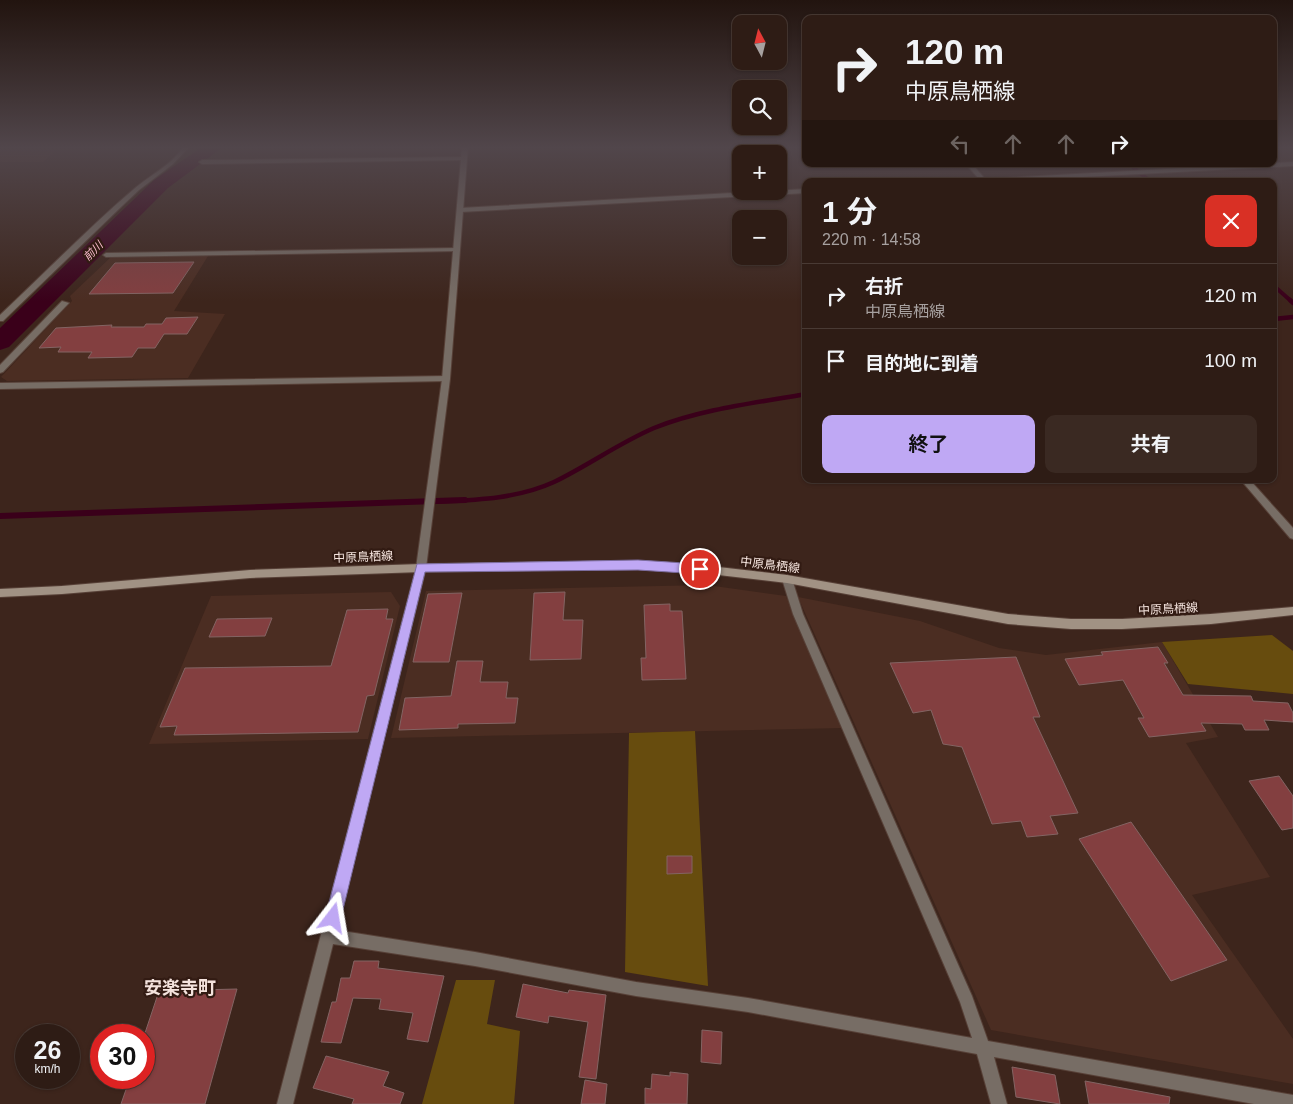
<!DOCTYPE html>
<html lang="ja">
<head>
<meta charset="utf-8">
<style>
  :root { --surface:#2e1c15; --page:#3a2922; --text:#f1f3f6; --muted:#a7a1a0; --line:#493a34; --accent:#bfa8f4 }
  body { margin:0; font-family:Helvetica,"Noto Sans JP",sans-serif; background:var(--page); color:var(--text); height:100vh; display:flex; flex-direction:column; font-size:19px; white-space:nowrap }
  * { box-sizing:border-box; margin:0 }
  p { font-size:16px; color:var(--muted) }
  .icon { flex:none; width:28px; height:28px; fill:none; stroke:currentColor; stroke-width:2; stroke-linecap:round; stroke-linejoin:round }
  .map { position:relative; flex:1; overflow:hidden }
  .drawer { position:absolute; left:802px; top:178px; width:475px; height:305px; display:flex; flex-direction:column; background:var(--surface); border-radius:10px; box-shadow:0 1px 4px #0004,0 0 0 1px var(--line) }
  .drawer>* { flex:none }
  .top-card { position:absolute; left:802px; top:15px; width:475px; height:152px; border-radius:10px; box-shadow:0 1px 4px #0004,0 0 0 1px var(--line); background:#2e1c15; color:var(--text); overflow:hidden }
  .needle { width:32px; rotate:353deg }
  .tools { position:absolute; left:732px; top:15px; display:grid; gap:10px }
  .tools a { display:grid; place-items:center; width:55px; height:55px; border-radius:10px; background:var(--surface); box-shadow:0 1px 4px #0004,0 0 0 1px var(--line); font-size:25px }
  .speed { position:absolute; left:15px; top:1024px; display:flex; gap:10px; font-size:25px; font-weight:700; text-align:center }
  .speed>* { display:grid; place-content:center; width:65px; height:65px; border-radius:50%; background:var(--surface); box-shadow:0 1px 4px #0004,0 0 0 1px var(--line); line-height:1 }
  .speed small { font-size:12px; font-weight:400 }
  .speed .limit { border:8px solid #d22; background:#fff; color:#111 }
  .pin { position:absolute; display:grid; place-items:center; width:42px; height:42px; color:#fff; margin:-21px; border:2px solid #fff; border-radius:50%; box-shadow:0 1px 5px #0007 }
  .me { position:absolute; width:55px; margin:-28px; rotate:14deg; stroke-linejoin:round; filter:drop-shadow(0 0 4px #0008) }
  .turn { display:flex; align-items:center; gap:18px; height:105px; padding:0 20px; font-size:22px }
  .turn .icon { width:65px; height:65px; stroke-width:2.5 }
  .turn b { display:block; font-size:35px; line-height:42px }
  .lanes { display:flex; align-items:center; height:48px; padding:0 20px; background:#0003; justify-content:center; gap:25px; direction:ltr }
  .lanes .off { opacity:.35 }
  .round { display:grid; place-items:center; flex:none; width:52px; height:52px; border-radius:10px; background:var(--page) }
  .summary { display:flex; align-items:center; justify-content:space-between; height:85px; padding:0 20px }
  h1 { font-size:30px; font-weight:700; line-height:38px }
  .primary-button { display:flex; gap:10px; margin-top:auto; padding:10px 20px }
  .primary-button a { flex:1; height:58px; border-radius:10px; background:var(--accent); color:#111; font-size:20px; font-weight:700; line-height:58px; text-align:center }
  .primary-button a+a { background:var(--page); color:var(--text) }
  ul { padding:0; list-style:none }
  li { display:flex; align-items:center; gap:15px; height:65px; padding:0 20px; border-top:1px solid var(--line) }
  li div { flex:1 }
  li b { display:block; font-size:19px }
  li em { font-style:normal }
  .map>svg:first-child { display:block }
</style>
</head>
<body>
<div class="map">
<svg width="1293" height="1104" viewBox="0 0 1293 1104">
  <rect width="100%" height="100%" fill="#3d251c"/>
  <path fill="#4b2d22" d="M0,147H60L43,162H0Z
    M208,256L174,311L225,314L188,378L7,381L1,377L72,301L70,296L111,257Z
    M707,585L786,596L842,728L391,738L426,591Z
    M391,592L400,606L368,739L149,744L211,596Z
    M798,597L920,621L999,648L1046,655L1162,642L1218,737L1186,743L1270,877L1192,895L1293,1039V1084L991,1030Z"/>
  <path fill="#674c0e" d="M1272,635L1293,651V694L1188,684L1162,642Z
    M695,731L708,986L625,972L629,733Z
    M456,980H495L487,1024L520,1031L514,1104H422Z"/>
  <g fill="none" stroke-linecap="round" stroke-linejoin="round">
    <path stroke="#3a001a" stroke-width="4" d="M1129,164L1150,181
      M1274,286L1291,301"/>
    <path stroke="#3a001a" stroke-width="4.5" d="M1290,300L1293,303
      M1274,319L1293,317
      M428,502C470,500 515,500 554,482C589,465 619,443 654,428C702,409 755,403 806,394"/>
    <path stroke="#3a001a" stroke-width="6" d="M0,516L465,500"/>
    <path fill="#3a001a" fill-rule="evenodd" d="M202,147H223L168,188L9,347L0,350V328L154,180Z"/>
  </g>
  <path fill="#833f40" stroke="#836463" d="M194,262L173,293L89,294L115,263Z
    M198,317L187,334H164L155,348H138L132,357L88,358L92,352H58L61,347L39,348L56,328L112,325L111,327H144L146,324H162L166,318Z
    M565,592L563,620H583L581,659L530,660L534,593Z
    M462,593L449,662H413L428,594Z
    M670,604V611H682L686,679L642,680L641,658H646L644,605Z
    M388,609L386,619H393L374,695L367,696L358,732L174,735L177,726L160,727L185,668L331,666L347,610Z
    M272,618L265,636L209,637L217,619Z
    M1158,647L1168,663H1164L1183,695L1251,696L1253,701L1288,703L1293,713V722L1264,720L1269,730H1245L1242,724L1201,723L1206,731L1149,737L1138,718H1144L1123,680L1079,685L1065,659L1103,655L1101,652Z
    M1016,657L1040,717H1033L1078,813L1050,816L1058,834L1027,837L1021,821L992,824L962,747L943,744L931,710L913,713L890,663Z
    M457,661H483L480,682H508L506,698H518L515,723L458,724V728L399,730L405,698L451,696Z
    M1279,776L1293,796V828L1282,830L1249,781Z
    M1131,822L1227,960L1171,981L1079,839Z
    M667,856H692V873L667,874Z
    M354,961H379L378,968L444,976L428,1042L407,1039L413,1013L379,1009L381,999L353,998L341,1043L321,1042L332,1002H336L341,978H350Z
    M523,984L568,993L569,990L606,995L596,1079L579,1077L588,1022L549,1016L548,1023L516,1017Z
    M237,989L205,1104H121L130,1078H144V1036L159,991Z
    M702,1030L722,1032L721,1064L701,1062Z
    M326,1056L389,1072L383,1086L404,1093L400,1104H352L354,1099L313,1088Z
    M1012,1067L1055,1075L1060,1104L1016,1097Z
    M670,1072L688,1074L687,1104H645V1088L651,1089L652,1074L670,1076Z
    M585,1080L607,1084L605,1104H581Z
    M1085,1081L1170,1097L1169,1104H1089Z"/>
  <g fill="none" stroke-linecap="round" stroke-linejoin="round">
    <g stroke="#574037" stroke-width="2">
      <path id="minor" d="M183,147H189L173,164L139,190L122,206L3,321H0V315C45,273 87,229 134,189C150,175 172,165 183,147Z
        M464,157L467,159L466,160L202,164L199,162L202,160Z
        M1293,162V166L1005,181H974L979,179L966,164H972L985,179Z
        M806,189V193L460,212L457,210L460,208Z
        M457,248L459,249V251L106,257L103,255L106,253Z
        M62,301L69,303L3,372L0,373V365Z
        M446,376L449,377V381L0,389V383Z
        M1240,479H1249L1293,528V539L1290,538Z
        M421,564L425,565L426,568L336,930L475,952L636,982L748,998L972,1038L960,1002L793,614L782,579L783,576H791L792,579L803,614L972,996L988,1041L1293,1095V1104H1254L994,1057L1007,1104H991L977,1054L748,1012L636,996L475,966L333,944L293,1104H277L416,568L417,565Z"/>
    </g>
    <g stroke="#574037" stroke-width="2">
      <path id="tertiary" d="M462,147H468L450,379L426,568L425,571H417L416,568L442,379Z"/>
    </g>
    <g stroke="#574037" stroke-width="2">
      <path id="secondary" d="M638,561L701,565L787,575L1008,614L1071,619H1122L1211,614L1293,607V615L1211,624L1122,629H1071L1008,624L787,583L701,573L638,569L421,572L250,578L62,594L0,597V589L62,586L250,570L421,564Z"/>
    </g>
    <use href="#minor" fill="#776d65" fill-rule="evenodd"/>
    <use href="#tertiary" fill="#776d65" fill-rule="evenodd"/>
    <use href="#secondary" fill="#a19284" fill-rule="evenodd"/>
  </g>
  <linearGradient id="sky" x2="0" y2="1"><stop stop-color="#22140f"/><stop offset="0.49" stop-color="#51464b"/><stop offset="1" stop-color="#51464b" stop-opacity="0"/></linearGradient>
  <rect width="1293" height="301" fill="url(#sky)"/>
  <path fill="#bfa8f4" stroke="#7c6d9f" d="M638,560L700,564L705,566L706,569L705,572L700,574L638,570L425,572L341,918L338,923L333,926L327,923L325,918L417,564Z"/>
  <g text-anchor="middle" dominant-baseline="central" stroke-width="4.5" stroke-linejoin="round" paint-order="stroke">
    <g font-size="11" font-style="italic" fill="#fcbecf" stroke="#321b13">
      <text transform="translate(93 251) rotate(-45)">前川</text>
    </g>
    <g font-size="12" fill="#f4e3dd" stroke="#321b13">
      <text transform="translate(363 557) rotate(-2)">中原鳥栖線</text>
      <text transform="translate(770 565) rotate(7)">中原鳥栖線</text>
      <text transform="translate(1168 609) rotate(-3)">中原鳥栖線</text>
    </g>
    <g font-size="18" font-weight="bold" fill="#f4e3dd" stroke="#321b13">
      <text x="180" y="988">安楽寺町</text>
    </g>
  </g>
</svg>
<div class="tools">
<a><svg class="needle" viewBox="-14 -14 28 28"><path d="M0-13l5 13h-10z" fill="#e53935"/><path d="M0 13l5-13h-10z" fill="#a7a1a0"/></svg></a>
<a><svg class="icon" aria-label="search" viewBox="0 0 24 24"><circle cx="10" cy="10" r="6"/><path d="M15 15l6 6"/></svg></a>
<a>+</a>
<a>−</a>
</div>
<div class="speed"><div>26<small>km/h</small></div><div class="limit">30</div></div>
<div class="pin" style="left:700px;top:569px;background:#d93025"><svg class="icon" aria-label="arrive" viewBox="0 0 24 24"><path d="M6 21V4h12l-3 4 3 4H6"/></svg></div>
<svg class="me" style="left:333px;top:918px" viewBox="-20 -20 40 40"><path d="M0-17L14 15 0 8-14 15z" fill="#bfa8f4" stroke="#fff" stroke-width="4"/></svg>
<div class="top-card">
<div class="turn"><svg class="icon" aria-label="right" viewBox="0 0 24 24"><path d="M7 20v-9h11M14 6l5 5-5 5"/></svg><div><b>120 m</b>中原鳥栖線</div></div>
<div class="lanes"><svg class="icon off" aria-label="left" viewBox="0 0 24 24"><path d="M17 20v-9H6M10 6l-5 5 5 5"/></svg><svg class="icon off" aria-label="ahead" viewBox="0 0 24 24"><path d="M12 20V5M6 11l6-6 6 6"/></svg><svg class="icon off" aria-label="ahead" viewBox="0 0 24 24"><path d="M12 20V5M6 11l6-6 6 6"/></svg><svg class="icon" aria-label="right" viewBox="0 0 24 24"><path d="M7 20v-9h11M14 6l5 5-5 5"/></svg></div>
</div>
<section class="drawer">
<div class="summary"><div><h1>1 分</h1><p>220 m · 14:58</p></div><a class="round" style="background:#d93025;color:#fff"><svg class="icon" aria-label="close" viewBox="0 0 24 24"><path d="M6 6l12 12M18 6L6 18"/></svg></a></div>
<ul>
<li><svg class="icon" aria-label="right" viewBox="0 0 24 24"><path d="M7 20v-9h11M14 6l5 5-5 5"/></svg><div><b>右折</b><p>中原鳥栖線</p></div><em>120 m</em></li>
<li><svg class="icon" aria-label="arrive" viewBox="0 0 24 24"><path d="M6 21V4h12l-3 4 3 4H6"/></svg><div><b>目的地に到着</b></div><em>100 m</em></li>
</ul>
<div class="primary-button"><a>終了</a><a>共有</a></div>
</section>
</div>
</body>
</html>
